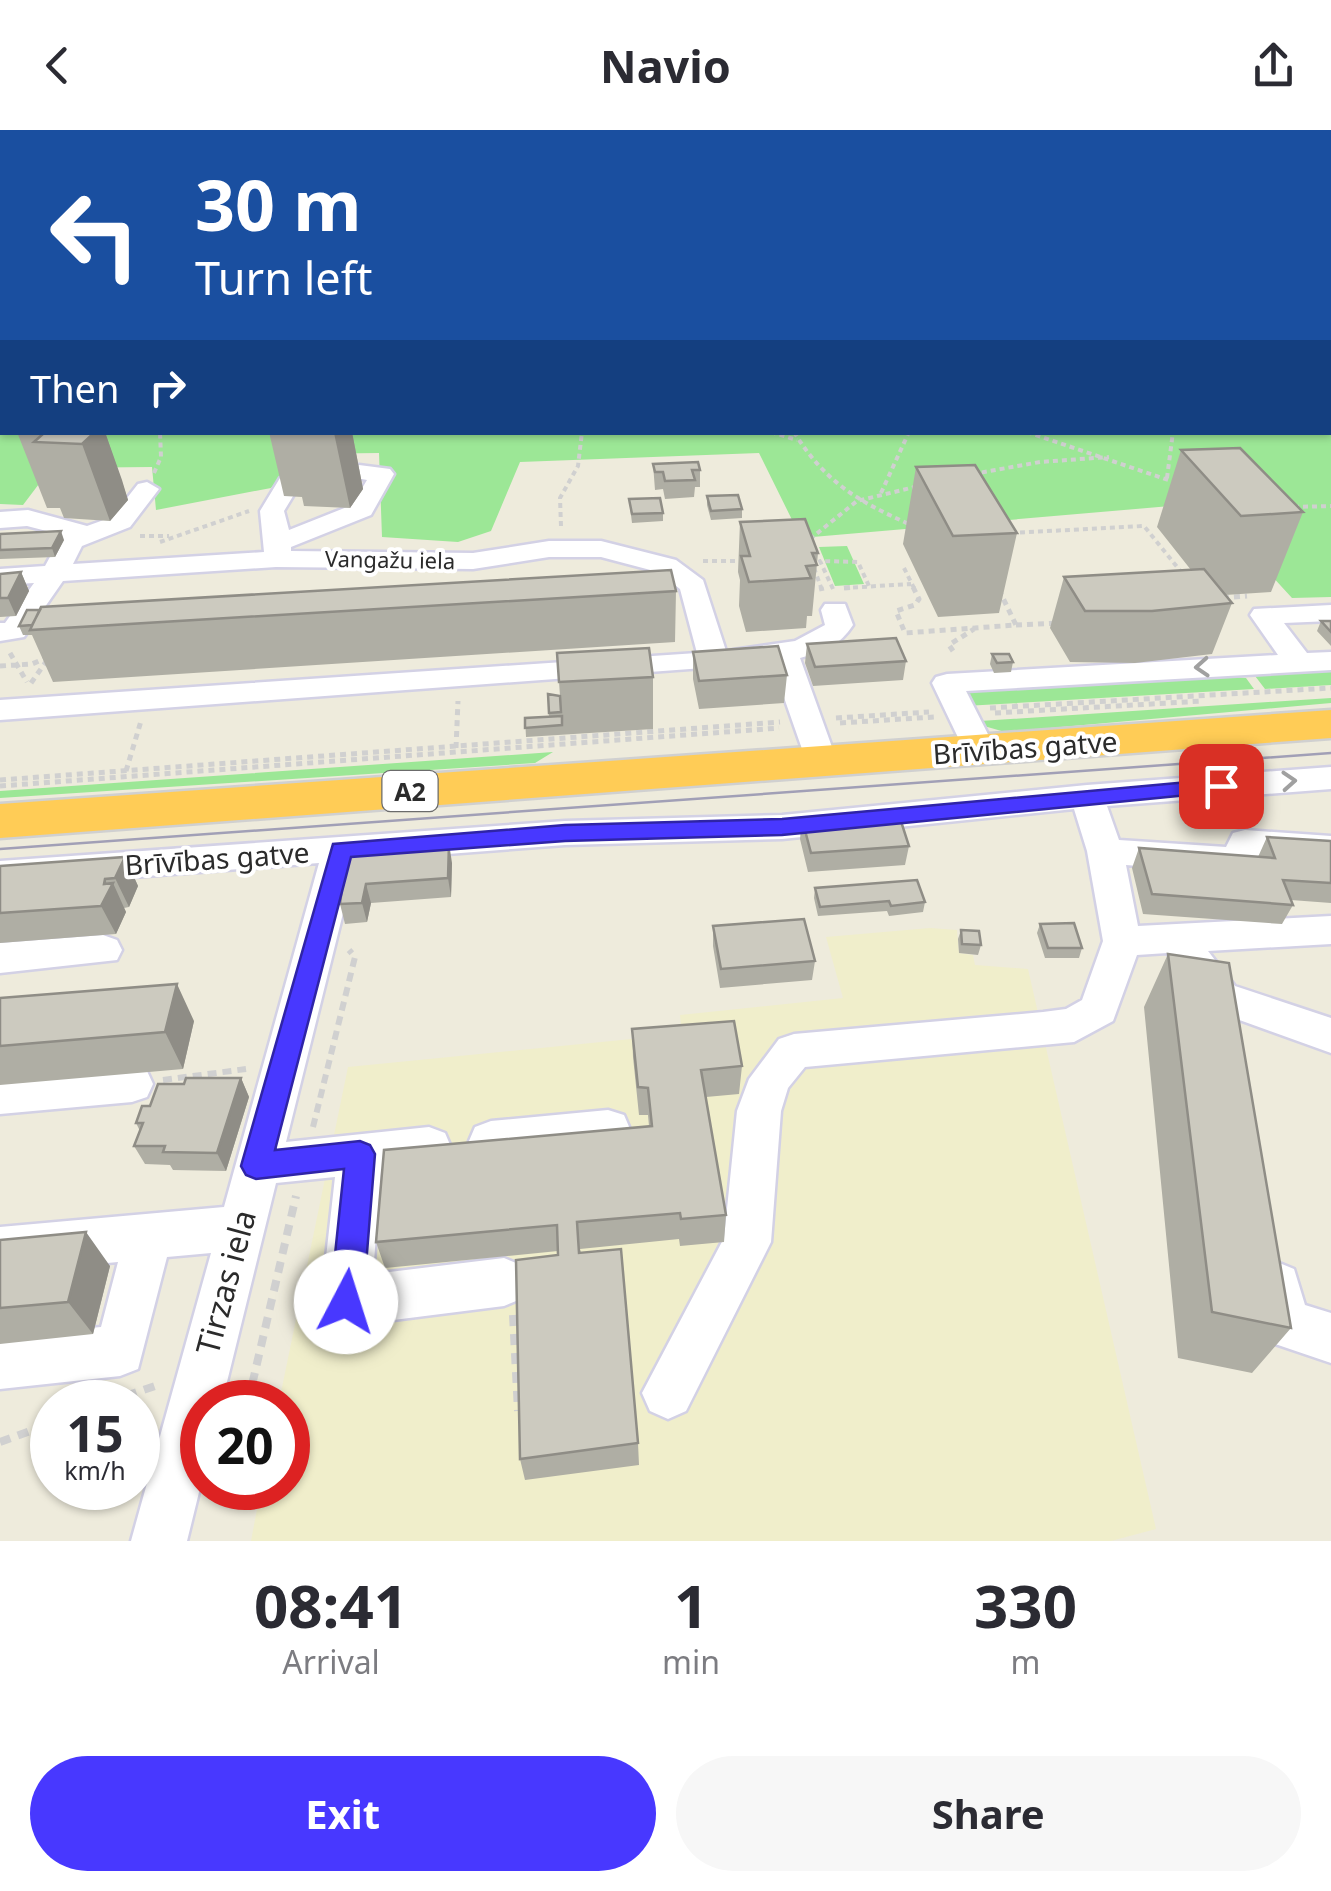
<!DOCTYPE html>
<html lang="en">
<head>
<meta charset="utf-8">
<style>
  :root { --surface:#fff; --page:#f7f7f7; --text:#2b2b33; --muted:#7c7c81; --accent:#4838ff }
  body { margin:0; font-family:"Noto Sans",sans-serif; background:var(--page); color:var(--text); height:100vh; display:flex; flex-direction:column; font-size:38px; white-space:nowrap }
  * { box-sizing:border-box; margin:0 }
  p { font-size:32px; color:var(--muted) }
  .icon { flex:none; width:55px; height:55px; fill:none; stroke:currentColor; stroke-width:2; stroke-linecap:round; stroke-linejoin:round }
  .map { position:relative; height:1411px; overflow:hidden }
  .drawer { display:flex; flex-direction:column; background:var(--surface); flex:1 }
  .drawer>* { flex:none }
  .top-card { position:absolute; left:0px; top:0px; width:1332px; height:305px; box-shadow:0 2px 8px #0004; background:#1a4fa0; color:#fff; overflow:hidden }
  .speed { position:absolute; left:30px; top:1250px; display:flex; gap:20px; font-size:50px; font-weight:700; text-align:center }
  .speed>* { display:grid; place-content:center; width:130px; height:130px; border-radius:50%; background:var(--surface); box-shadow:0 2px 8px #0004; line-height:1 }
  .speed small { font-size:25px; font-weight:400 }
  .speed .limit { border:15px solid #d22; background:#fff; color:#111 }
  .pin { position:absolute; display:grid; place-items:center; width:85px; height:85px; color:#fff; margin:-42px; border-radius:20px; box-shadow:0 5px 15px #0006 }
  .me { position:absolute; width:110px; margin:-55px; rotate:5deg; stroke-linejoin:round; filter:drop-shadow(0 0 8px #0008) }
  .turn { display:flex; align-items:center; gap:35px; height:210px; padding:0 30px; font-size:45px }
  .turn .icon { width:130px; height:130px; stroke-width:2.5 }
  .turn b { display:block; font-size:70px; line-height:85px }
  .then { display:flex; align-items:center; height:95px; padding:0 30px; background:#0003; gap:20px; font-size:38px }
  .eta { display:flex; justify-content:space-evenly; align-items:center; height:170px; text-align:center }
  .eta b { font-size:60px; font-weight:700; line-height:70px }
  .action { display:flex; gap:20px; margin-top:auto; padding:20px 30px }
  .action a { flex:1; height:115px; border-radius:60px; background:var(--accent); color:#fff; font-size:40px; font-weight:700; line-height:115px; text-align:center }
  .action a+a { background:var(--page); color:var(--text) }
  header { display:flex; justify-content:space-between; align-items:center; height:130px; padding:0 30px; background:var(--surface); font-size:45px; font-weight:700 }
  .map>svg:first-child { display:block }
</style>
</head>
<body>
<header><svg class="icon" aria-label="back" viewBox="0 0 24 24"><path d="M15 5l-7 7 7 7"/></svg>Navio<svg class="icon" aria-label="share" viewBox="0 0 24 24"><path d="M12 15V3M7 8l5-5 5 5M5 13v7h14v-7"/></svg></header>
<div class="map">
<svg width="1331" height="1411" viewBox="0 0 1331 1411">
  <rect width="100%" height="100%" fill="#eeebdc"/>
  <path fill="#f0eecb" d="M930,798L957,800L959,823L973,825L975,835L1028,839L1156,1399L1111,1411H251L261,1358H288V1272H279L348,937L682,904L680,885L843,868L826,807Z"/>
  <path fill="#9ce796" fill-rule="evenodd" d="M0,0L1331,2V467L1292,468L1205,373L801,408L759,323L520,332L491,401L458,412L382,407L379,323L298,324L271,358L156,380L152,337L51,338L23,375L0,374ZM2,2H1330V302H2Z
    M847,416L864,454L835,456L819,417Z
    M1331,537V555L1265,559L1252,542Z
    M1227,542L1233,547L1246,548L1254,559L965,576L956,558Z
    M1331,568V573L1005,602L984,596L980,591Z
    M553,622L535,633L0,668V661Z"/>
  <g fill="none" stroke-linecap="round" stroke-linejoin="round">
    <g stroke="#d3d1e5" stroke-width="5">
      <path id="minor" d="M359,335L390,339L394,344L371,385L291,417V421L473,423L549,411H601L676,430L703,450L726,521L795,511L825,495L821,480L825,474H845L853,495C839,516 824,522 800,528L837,631L833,639L821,642L809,639L772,533L0,590V570L697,523L680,459L658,442L601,427H549L473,439L276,437L63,451L24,507L0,511V493H5L34,453L0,455V439L45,436L62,405L27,396L0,398V382L28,380L87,396L112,387L138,354L147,352L159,359L130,397L82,416L73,434L264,422L260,381L280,348L289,346L301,353L284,381L289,400L352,375L367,350L351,347L347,342Z
        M1331,475V491L1284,493L1307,523L1331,522V540L966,561L996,620L991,627L980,630L969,627L964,620L932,553L936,547L947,544L1278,525L1250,485L1254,479Z
        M1331,637V659L1107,676L1119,710L1226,717L1233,703L1245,700L1331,706V730L1259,725L1253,740L1240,744L1126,735L1138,796L1331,786V814L1208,821L1235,856L1331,888V923L1209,879L1167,823L1137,825L1113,891L1074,912L805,937L788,958L781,981L771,1112L686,1281L668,1289L650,1281L642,1263L724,1108L737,981L749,949L779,909L794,904L1043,882L1066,879L1082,870L1103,811L1087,721L1074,679L782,709L565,715L356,731L286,1012L429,997L445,1003L451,1017L445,1031L429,1037L381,1042L373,1144L504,1128L521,1135L528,1152L521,1169L504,1176L346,1196L329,1189L321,1172L335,1047L276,1053L222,1272H202V1350L187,1411H131L211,1123L167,1127L138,1239L120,1246L0,1259V1207L101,1197L118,1132L0,1143V1097L224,1077L319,733L0,757V731L565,691L782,685L1087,655Z
        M103,805L117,810L122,820L117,830L0,843V813Z
        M132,936L147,941L153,954L147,967L132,972L0,984V948Z
        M608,980L624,985L630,999L624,1013L608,1018L491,1031L475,1025L469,1011L475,997L491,991Z
        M1277,1132L1294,1139L1305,1175L1331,1183V1233L1266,1211L1253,1156L1260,1139Z"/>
    </g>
    <g stroke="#d0d0d0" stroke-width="5">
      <path id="highway" d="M1331,580V608L0,708V674Z"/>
    </g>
    <path stroke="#d0d0d0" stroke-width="2.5" stroke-dasharray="4 2.5" stroke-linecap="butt" d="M293,0L299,2
      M1092,0L1099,2
      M1149,0L1155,2
      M231,2L247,0
      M265,2L270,0
      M334,2L352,0
      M902,2L913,0"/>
    <path stroke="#d0d0d0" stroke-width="4" stroke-dasharray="5 4" stroke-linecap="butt" d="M771,302L797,310
      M794,302C824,351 857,371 909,394
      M1027,302L1174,352
      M0,303L32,302
      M154,343L161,327L160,302
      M973,344L1040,332L1109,327
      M1167,348L1173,302
      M881,363L909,302
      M1294,377L1331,376
      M561,396L560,368L578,336L582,302
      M1011,403L1144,396L1182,443
      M140,406H169
      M810,409L857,371L919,356
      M160,412L249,381
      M703,431H742
      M814,438L822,460
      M904,438L915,460
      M844,458L911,454
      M833,459L820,431L858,432L869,456"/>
    <path stroke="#d0d0d0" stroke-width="5" stroke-dasharray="6 5" stroke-linecap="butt" d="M821,457L822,461
      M913,457L919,469L915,475L896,481L905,503L1016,495L1000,462
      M844,458L854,457
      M1223,468L1247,466
      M1016,495L1058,493
      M953,521L949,515L974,499
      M10,523L27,552
      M0,536L32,534L46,528
      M31,553L48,529
      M990,578L1331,558
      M995,583L1203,571
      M836,588L929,582
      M840,593L934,587
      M456,618L458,571
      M126,641L141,591
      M0,650L780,592
      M0,656L779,598"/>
    <path stroke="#d0d0d0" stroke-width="6" stroke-dasharray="9 6" stroke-linecap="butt" d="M163,950L246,939
      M313,997L355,827L349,820"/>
    <path stroke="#d0d0d0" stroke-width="8" stroke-dasharray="11 8" stroke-linecap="butt" d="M513,1185L518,1281
      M108,1272L158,1255
      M248,1272L296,1066
      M0,1312L52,1293"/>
    <use href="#minor" fill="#fff" fill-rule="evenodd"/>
    <use href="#highway" fill="#ffcc56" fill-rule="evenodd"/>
    <path stroke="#a19fb6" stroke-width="2.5" d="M0,719L1331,623"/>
  </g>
  <path fill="#afaea4" d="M17,302H105L128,370L110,391L64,388L60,378H47Z
    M269,302H352L363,359L350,378L304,376L302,367L284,366Z
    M1181,320L1303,382L1271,462L1225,465L1232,473L1212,524L1135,533L1070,532L1050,498L1064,447L1191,440L1157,397Z
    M653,334L700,340V357H695L694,367L665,369L663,359L655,360Z
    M916,337L1017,403L999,483L938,487L903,414Z
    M707,366L742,379V388L711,390L707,375Z
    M629,369L663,383V391L632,393Z
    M740,392L818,423L812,486H807L806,498L746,502L739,476L740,450L738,442Z
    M0,404L64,410L55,427L0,429Z
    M21,442L29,461L16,486L0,487V444Z
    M676,461L675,512L53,552L32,505H23L19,496Z
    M1321,491H1331V516L1317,501Z
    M807,514L906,531L903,550L813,556L805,533Z
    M693,522L787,545L784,573L699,579L693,549Z
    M557,523L653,547V599L526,607L525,588L549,587L548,564L560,566Z
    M992,524L1013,532L1011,542L994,543L990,534Z
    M802,689L909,716L905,735L808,742L800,709Z
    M1267,707L1331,711V773L1291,770L1293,775L1282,794L1143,784L1132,738L1139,718L1258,727Z
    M346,726L452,733L451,767L371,773L367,792L345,794L340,774Z
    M125,727L138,756L129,777L124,778L126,782L116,804L0,813V736Z
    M815,758L925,772L923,782L889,786L887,781L818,786L814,768Z
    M1040,794L1082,818L1079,828H1045L1037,803Z
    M713,796L815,831L812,850L720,858L713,816Z
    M961,800L981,815L978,825L959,823L958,809Z
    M1168,824L1291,1198L1252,1243L1178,1228L1144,877Z
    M0,868L194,891L183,939L0,955Z
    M632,899L742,936L739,964L706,967L726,1085L724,1112L680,1116L679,1109L580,1119L638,1313L639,1335L525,1350L520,1329L558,1121L385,1138L376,1112L649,996L648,985H639L633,927Z
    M241,948L249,967L226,1041L173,1040L170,1035L145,1034L134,1016L140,1001L136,993L150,976L184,954Z
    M0,1110L110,1136L93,1204L0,1214Z"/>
  <path fill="#8f8d86" d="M80,302H105L122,350L128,370L110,391L82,314Z
    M326,302H352L363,359L350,378L334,303Z
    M61,401L64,410L55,427L52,418Z
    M21,442L29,461L16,486L8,468Z
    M449,713L452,733L451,767L448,748Z
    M125,727L138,756L129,777L115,748Z
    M105,749L109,760L113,753L126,782L116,804L101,776Z
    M366,754L371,773L367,792L362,773Z
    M177,854L194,891L183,939L165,902Z
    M241,948L249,967L226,1041L217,1023Z
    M86,1102L110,1136L93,1204L68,1172Z"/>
  <path fill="#cccabf" stroke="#8f8d86" stroke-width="2.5" d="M24,302H95L82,314L34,312L43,304Z
    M1240,318L1303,382L1241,386L1181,320Z
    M698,332L700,340H692L695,350L665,351L663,342H655L653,334Z
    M975,335L1017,403L953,406L916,337Z
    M738,365L742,379L711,381L707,366Z
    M660,368L663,383L632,384L629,369Z
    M805,389L818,423H812L817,435L806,436L811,448L749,452L741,426H750L740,392Z
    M61,401L52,418L0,420V404Z
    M1204,439L1232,473L1152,481H1085L1064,447Z
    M671,440L676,461L30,500L41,477Z
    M21,442L8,468H0V444Z
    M27,480H40L32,495L19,496Z
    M1321,491H1331V502Z
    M896,508L906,531L815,537L807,514Z
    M778,516L787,545L699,551L693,522Z
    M649,518L653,547L559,552L557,523Z
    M992,524H1009L1013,532L997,533Z
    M548,564L560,566L561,582L549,583Z
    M562,586V595L525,598V588Z
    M898,682L909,716L811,723L802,689Z
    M1267,707L1331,711V753L1283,750L1293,775L1152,764L1139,718L1275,728Z
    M449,713L448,748L366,754L362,773L340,774L346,726L353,721Z
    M125,727L115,748L105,749L104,754L113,753L101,776L0,783V736Z
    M917,750L925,772L891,776L889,771L820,777L815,758Z
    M804,789L815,831L721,839L713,796Z
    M1074,793L1082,818H1048L1040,794Z
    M961,800L979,801L981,815L962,814Z
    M1168,824L1229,833L1291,1198L1212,1182Z
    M177,854L165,902L0,916V868Z
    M734,891L742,936L701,940L726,1085L681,1089L680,1083L577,1092L579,1123L621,1119L638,1313L520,1329L516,1130L558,1125L557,1095L376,1112L384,1020L652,996L648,958L638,957L632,899Z
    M186,948H241L217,1023L163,1022L165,1016H134L143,993H136L142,976H150L158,954H184Z
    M86,1102L68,1172L0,1178V1110Z"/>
  <defs><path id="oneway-chevron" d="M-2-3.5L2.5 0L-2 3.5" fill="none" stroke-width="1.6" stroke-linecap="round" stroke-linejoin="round" transform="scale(2.5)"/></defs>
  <g stroke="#a0a0a0">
    <use href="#oneway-chevron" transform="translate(1202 537) rotate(176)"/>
    <use href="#oneway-chevron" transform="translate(1289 651) rotate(-4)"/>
  </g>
  <path fill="#4838ff" stroke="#2f24a6" stroke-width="2.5" d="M1221,649L1228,651L1232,656L1228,661L782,705L565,711L351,727L275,1020L360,1011L370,1015L375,1024L363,1172L358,1183L346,1187L335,1183L330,1172L344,1039L256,1049L246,1045L241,1036L333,714L565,695L782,689Z"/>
  <g text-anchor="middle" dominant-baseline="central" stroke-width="8" stroke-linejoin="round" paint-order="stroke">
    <g font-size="22" fill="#2b2b2b" stroke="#fff">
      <text transform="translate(390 429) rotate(1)">Vangažu iela</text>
    </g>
    <rect fill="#fff" stroke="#6b6b6b" stroke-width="2.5" x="382.5" y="641" width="55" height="40" rx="8"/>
    <g font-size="25" font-weight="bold" fill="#2b2b2b">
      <text x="410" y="661">A2</text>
    </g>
    <g font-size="28" fill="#2b2b2b" stroke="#fff">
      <text transform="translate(1025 617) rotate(-4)">Brīvības gatve</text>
      <text transform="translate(217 728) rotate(-4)">Brīvības gatve</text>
    </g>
    <g font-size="32" fill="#2b2b2b" stroke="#fff">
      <text transform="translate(225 1152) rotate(-75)">Tirzas iela</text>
    </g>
  </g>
</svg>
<div class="speed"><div>15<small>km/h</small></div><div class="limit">20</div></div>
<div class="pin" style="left:1221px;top:656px;background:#d93025"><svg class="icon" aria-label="arrive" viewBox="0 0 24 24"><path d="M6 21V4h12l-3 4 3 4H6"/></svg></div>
<svg class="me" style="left:346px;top:1172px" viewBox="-20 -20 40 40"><circle r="19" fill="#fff"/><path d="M0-13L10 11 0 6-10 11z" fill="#4838ff"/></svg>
<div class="top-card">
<div class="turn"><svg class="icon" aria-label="left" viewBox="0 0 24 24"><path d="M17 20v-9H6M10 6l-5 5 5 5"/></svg><div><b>30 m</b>Turn left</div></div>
<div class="then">Then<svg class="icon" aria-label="right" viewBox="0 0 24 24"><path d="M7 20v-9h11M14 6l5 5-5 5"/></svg></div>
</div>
</div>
<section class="drawer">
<div class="eta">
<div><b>08:41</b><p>Arrival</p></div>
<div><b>1</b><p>min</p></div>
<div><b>330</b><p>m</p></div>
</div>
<div class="action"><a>Exit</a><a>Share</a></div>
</section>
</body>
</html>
